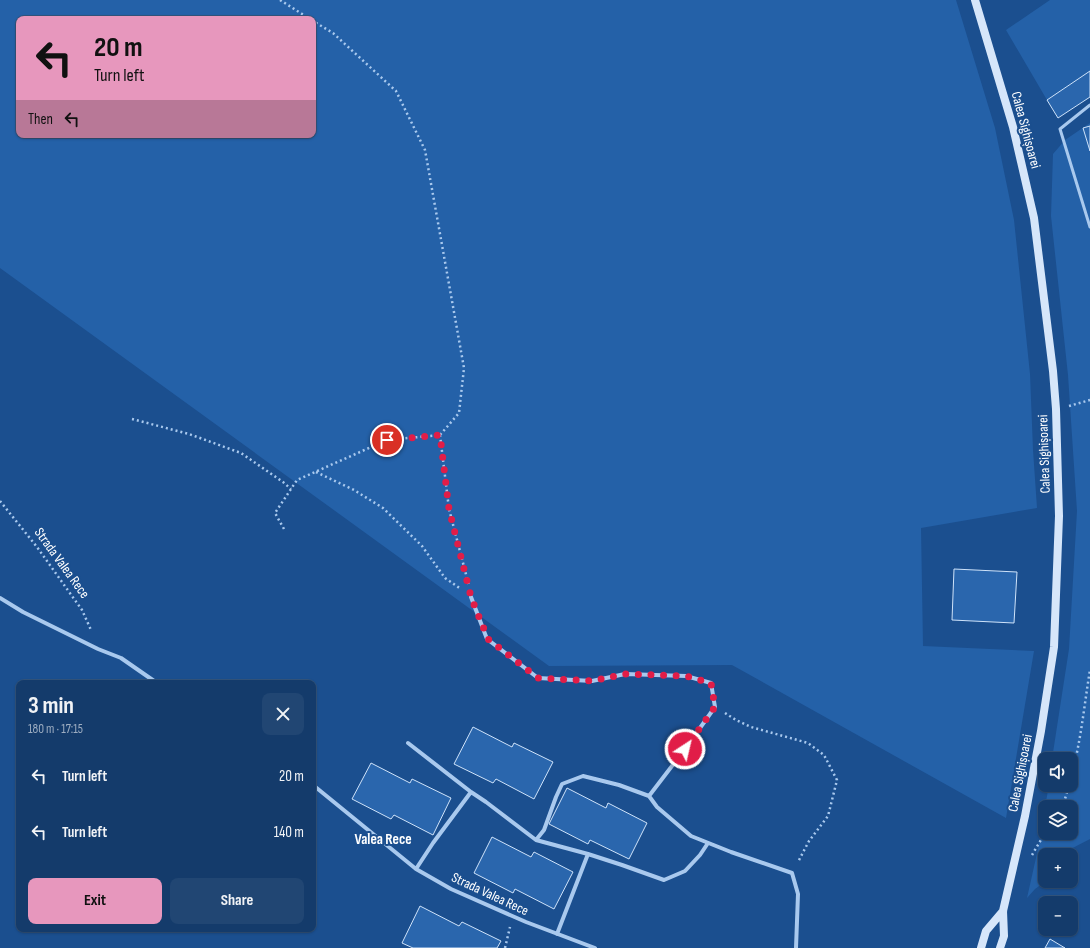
<!DOCTYPE html>
<html lang="en">
<head>
<meta charset="utf-8">
<style>
  :root { --surface:#143b6b; --page:#214673; --text:#f1f3f6; --muted:#9dadc1; --line:#33557e; --accent:#e797bd }
  body { margin:0; font-family:"Sofia Sans Condensed",sans-serif; background:var(--page); color:var(--text); height:100vh; display:flex; flex-direction:column; font-size:15px; white-space:nowrap }
  * { box-sizing:border-box; margin:0 }
  p { font-size:13px; color:var(--muted) }
  .icon { flex:none; width:22px; height:22px; fill:none; stroke:currentColor; stroke-width:2; stroke-linecap:round; stroke-linejoin:round }
  .map { position:relative; flex:1; overflow:hidden }
  .side { position:absolute; left:16px; top:680px; width:300px; height:252px; display:flex; flex-direction:column; background:var(--surface); border-radius:8px; box-shadow:0 1px 3px #0004,0 0 0 1px var(--line) }
  .side>* { flex:none }
  .hud { position:absolute; left:16px; top:16px; width:300px; height:122px; border-radius:8px; box-shadow:0 1px 3px #0004,0 0 0 1px var(--line); background:#e797bd; color:#111; overflow:hidden }
  .buttons { position:absolute; left:1038px; top:752px; display:grid; gap:8px }
  .buttons a { display:grid; place-items:center; width:40px; height:40px; border-radius:8px; background:var(--surface); box-shadow:0 1px 3px #0004,0 0 0 1px var(--line); font-size:20px }
  .pin { position:absolute; display:grid; place-items:center; width:34px; height:34px; color:#fff; margin:-17px; border:2px solid #fff; border-radius:50%; box-shadow:0 1px 4px #0007 }
  .me { position:absolute; width:44px; margin:-22px; rotate:35deg; stroke-linejoin:round; filter:drop-shadow(0 0 3px #0008) }
  .turn { display:flex; align-items:center; gap:14px; height:84px; padding:0 12px; font-size:18px }
  .turn .icon { width:52px; height:52px; stroke-width:2.5 }
  .turn b { display:block; font-size:28px; line-height:34px }
  .then { display:flex; align-items:center; height:38px; padding:0 12px; background:#0003; gap:8px; font-size:15px }
  .round { display:grid; place-items:center; flex:none; width:42px; height:42px; border-radius:8px; background:var(--page) }
  .head { display:flex; align-items:center; justify-content:space-between; height:68px; padding:0 12px }
  h1 { font-size:24px; font-weight:700; line-height:30px }
  .primary-button { display:flex; gap:8px; margin-top:auto; padding:8px 12px }
  .primary-button a { flex:1; height:46px; border-radius:8px; background:var(--accent); color:#111; font-size:16px; font-weight:700; line-height:46px; text-align:center }
  .primary-button a+a { background:var(--page); color:var(--text) }
  ul { padding:0; list-style:none }
  li { display:flex; align-items:center; gap:12px; height:56px; padding:0 12px }
  li div { flex:1 }
  li b { display:block; font-size:15px }
  li em { font-style:normal }
  .map>svg:first-child { display:block }
</style>
</head>
<body>
<div class="map">
<svg width="1090" height="948" viewBox="0 0 1090 948">
  <rect width="100%" height="100%" fill="#1b4f8f"/>
  <path fill="#2461a8" fill-rule="evenodd" d="M0,0H956L995,128L1014,220L1030,374L1033,450L1037,508L921,528L923,646L1034,651L1006,818L732,665L549,666L0,268ZM19,19H313V135H19Z
    M1050,0H1090V71L1047,100L1006,30Z
    M1090,123V839L1059,855H1045L1046,881L1035,889L1027,898L1042,831L1045,808V833H1071V807H1045L1049,785H1071V759H1052L1069,649L1077,511L1068,375L1051,216L1053,154L1065,140Z"/>
  <path fill="#2a66ad" stroke="#cfe3fa" d="M1090,71V97L1058,118L1047,100Z
    M1090,126V151L1083,128Z
    M954,569L1017,572L1014,623L952,620Z
    M473,727L512,747L514,743L553,762L534,799L496,779L493,783L454,764Z
    M371,763L410,783L412,779L451,798L433,835L394,815L391,819L352,799Z
    M567,788L606,808L608,803L647,823L629,859L590,840L588,844L549,824Z
    M492,837L531,857L534,852L573,872L554,909L515,889L513,893L474,873Z
    M420,906L459,926L462,922L501,941L497,948H413L402,943Z
    M1050,939L1065,948H1045Z"/>
  <g fill="none" stroke-linecap="round" stroke-linejoin="round">
    <path stroke="#a9c9ee" stroke-width="2.5" stroke-dasharray="2 3" stroke-linecap="butt" d="M280,0L310,19
      M1069,406L1090,400
      M132,419L189,434L241,453L283,482L291,489
      M440,435L449,509L469,586
      M316,472L354,490L383,508L422,546L445,578L461,589
      M0,501L37,547L82,610L91,630
      M284,529L275,513L297,480L387,440L440,435L459,413L464,368L425,150L396,91L333,33L313,21
      M725,713L736,720L751,727L808,743L824,755L837,780L828,816L809,841L798,862
      M1071,777C1081,742 1084,706 1090,670
      M1060,807L1065,799L1069,785
      M1032,855L1045,833
      M505,948L510,927"/>
    <path stroke="#a9c9ee" stroke-width="3" d="M1090,105L1060,129L1090,227"/>
    <path stroke="#a9c9ee" stroke-width="4" d="M471,597L487,639L538,678L592,681L625,674L686,676L711,683L715,707L685,749L649,796
      M0,598L23,612L98,649L121,658L157,683
      M408,743L471,792
      M313,785L416,869L451,889L526,922L595,948
      M536,840L544,830L556,797L562,784L583,776L619,785L649,796L657,807L691,836L731,852L792,873L798,894L796,948
      M416,869L433,843L471,792L486,802L536,840L588,854
      M557,934L588,854L622,865L664,880L685,871L700,855L708,843"/>
    <path stroke="#d6e6fa" stroke-width="8" d="M975,0L1013,127L1034,218L1053,371L1056,409L1059,516L1054,647L1041,731L1025,816L1003,911L1004,936L1000,948
      M981,948L986,931L1003,911"/>
  </g>
  <g fill="none" stroke-linecap="round" stroke-linejoin="round">
    <path stroke="#e11d48" stroke-width="7" stroke-dasharray="0 12.6" d="M387,440L440,435L449,509L471,597L488,639L538,678L592,681L625,674L686,676L711,683L715,707L685,749"/>
  </g>
  <g text-anchor="middle" dominant-baseline="central" stroke-width="4" stroke-linejoin="round" paint-order="stroke">
    <g font-size="14" fill="#fff" stroke="#1b4f8f">
      <text transform="translate(1026 130) rotate(75)">Calea Sighișoarei</text>
      <text transform="translate(1044 454) rotate(-92)">Calea Sighișoarei</text>
      <text transform="translate(62 563) rotate(54)">Strada Valea Rece</text>
      <text transform="translate(1020 773) rotate(-79)">Calea Sighișoarei</text>
      <text transform="translate(490 894) rotate(25)">Strada Valea Rece</text>
    </g>
    <g font-size="15" font-weight="bold" fill="#fff" stroke="#1b4f8f">
      <text x="383" y="839">Valea Rece</text>
    </g>
  </g>
</svg>
<div class="buttons">
<a><svg class="icon" aria-label="sound" viewBox="0 0 24 24"><path d="M4 9h4l5-4v14l-5-4H4zM17 9q2 3 0 6"/></svg></a>
<a><svg class="icon" aria-label="layers" viewBox="0 0 24 24"><path d="M12 4l9 5-9 5-9-5zM3 14l9 5 9-5"/></svg></a>
<a>+</a>
<a>−</a>
</div>
<div class="pin" style="left:387px;top:440px;background:#d93025"><svg class="icon" aria-label="arrive" viewBox="0 0 24 24"><path d="M6 21V4h12l-3 4 3 4H6"/></svg></div>
<svg class="me" style="left:685px;top:749px" viewBox="-20 -20 40 40"><circle r="17" fill="#e11d48" stroke="#fff" stroke-width="3"/><path d="M0-11L8 9 0 5-8 9z" fill="#fff"/></svg>
<div class="hud">
<div class="turn"><svg class="icon" aria-label="left" viewBox="0 0 24 24"><path d="M17 20v-9H6M10 6l-5 5 5 5"/></svg><div><b>20 m</b>Turn left</div></div>
<div class="then">Then<svg class="icon" aria-label="left" viewBox="0 0 24 24"><path d="M17 20v-9H6M10 6l-5 5 5 5"/></svg></div>
</div>
<section class="side">
<div class="head"><div><h1>3 min</h1><p>180 m · 17:15</p></div><a class="round"><svg class="icon" aria-label="close" viewBox="0 0 24 24"><path d="M6 6l12 12M18 6L6 18"/></svg></a></div>
<ul>
<li><svg class="icon" aria-label="left" viewBox="0 0 24 24"><path d="M17 20v-9H6M10 6l-5 5 5 5"/></svg><div><b>Turn left</b></div><em>20 m</em></li>
<li><svg class="icon" aria-label="left" viewBox="0 0 24 24"><path d="M17 20v-9H6M10 6l-5 5 5 5"/></svg><div><b>Turn left</b></div><em>140 m</em></li>
</ul>
<div class="primary-button"><a>Exit</a><a>Share</a></div>
</section>
</div>
</body>
</html>
